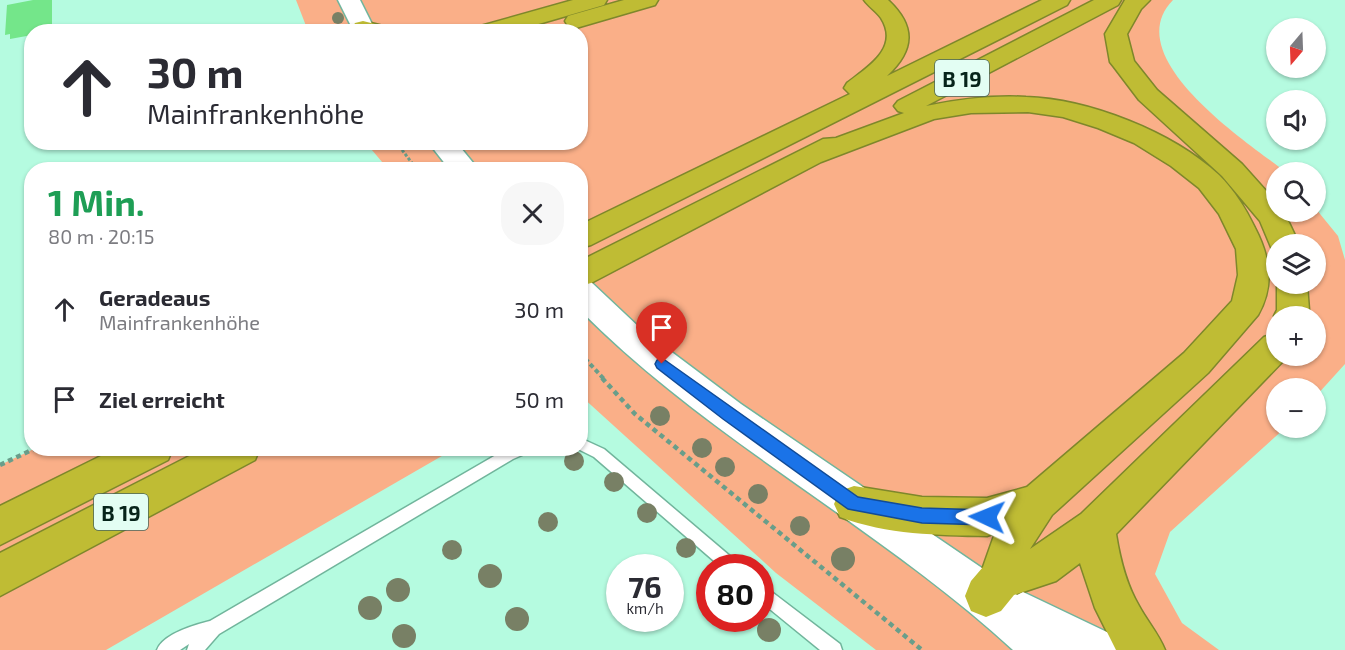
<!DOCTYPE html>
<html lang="de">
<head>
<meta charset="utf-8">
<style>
  :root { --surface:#fff; --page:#f7f7f7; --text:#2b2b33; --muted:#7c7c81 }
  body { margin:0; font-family:"Exo 2",sans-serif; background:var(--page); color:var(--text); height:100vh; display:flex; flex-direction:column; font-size:22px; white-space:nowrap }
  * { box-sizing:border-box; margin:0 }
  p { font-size:20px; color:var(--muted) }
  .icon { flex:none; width:33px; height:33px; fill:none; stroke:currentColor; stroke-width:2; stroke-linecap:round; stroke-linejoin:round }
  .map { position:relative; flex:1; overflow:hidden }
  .panel { position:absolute; left:24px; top:162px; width:564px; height:294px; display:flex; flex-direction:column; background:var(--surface); border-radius:24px; box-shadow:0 2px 4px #0004 }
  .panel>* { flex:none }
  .guide { position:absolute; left:24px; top:24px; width:564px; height:126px; border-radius:24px; box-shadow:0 2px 4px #0004; background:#fff; color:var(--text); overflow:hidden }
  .needle { width:39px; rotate:199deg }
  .tools { position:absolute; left:1266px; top:18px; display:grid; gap:12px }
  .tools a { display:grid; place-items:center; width:60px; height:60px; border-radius:50%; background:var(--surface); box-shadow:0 2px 4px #0004; font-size:30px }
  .speed { position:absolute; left:606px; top:554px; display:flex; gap:12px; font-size:30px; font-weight:700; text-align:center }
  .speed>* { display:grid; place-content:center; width:78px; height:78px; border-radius:50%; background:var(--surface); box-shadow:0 2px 4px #0004; line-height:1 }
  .speed small { font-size:15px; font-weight:400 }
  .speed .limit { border:9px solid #d22; background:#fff; color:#111 }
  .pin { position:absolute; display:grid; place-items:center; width:51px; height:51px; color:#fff; margin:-62px -26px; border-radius:50% 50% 50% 0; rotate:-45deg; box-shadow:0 0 6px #0007 }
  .pin .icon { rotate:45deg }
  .me { position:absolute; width:66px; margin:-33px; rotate:272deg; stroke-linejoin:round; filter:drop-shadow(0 0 4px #0008) }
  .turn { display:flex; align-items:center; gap:21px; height:126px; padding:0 24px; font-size:27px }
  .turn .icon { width:78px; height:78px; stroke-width:2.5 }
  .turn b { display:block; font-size:42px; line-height:51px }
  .round { display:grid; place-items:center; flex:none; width:63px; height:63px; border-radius:24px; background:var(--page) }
  .headline { display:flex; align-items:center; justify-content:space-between; height:102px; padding:0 24px }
  h1 { font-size:36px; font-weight:700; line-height:45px; color:#1e9e55 }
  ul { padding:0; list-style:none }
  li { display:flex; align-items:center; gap:18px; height:90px; padding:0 24px }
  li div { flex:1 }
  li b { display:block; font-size:22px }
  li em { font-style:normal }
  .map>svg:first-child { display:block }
</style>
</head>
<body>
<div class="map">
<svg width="1345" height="650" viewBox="0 0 1345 650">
  <rect width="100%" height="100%" fill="#b5fbe0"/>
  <path fill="#faaf88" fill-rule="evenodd" d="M296,0H1173C1117,57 1248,143 1286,172H1276V212H1316V209L1338,236L1345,260V364L1316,396V388H1276V428H1285L1170,532L1155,574L1182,623L1219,650H876L776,573L581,396L580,170L388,169L366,143L580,142V32L308,31ZM1276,244H1316V284H1276ZM1276,316H1316V356H1276Z
    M36,448L454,449L106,650H0V465Z"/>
  <path fill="#74e68a" d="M33,0H52V32H32V35L10,39V34L5,35L7,5Z"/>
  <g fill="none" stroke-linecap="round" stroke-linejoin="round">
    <g stroke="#71b59c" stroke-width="3">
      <path id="lane" d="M580,438L604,449L737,562L740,567H721L594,457L576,448H580Z
        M508,448H531L529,452L513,459L219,634L205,650H187L189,644L180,650H157C163,634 194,625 210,621Z
        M760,583L840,644L842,650H820L760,601Z"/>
    </g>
    <g stroke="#71b59c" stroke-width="3">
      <path id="secondary" d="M338,0H360L376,32H354Z
        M428,142H456L479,170H450Z
        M580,278L591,282L641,329L741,404L1001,581L1017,595L1023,592L1111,634L1117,650H1013C878,526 710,441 580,310Z"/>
    </g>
    <g stroke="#7e872b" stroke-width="3">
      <path id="highway" d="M573,0H607L604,5L511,32H474L477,27Z
        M624,0H658L655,5L576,28L568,26L565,21L568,16Z
        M864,0H888C916,26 915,50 887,76L1042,0H1070L1067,5L591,245L580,248V225L850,94L844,88L847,83C868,67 900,48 881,18C876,11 869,7 864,0Z
        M1094,0H1121L1118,5L926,106C960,99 993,95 1026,97C1089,99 1173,132 1219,175C1234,190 1246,209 1255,228C1270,257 1275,285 1258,315L1208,373L1052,515L1030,549L1081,514L1264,337L1276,333V356H1288L1116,534C1120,559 1126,584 1139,606C1147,621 1158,633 1165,650H1116L1095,608L1080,563L1056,581L1014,595L1001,611L986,617L971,611L965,596L971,581L983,567L995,533L987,536C938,535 887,535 840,517L834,504L840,491L854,486L922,497L987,498L1027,487L1184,353L1232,301L1238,275L1236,249L1219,214L1199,188L1171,166L1134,143L1098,128L1063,117L1028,112L971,113L934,119L821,162L591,283L580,286V261L823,139L836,138L904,113L898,111L894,106L898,101Z
        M1125,0H1150L1141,9L1127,34L1134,61L1157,90L1242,164L1276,202V212H1284L1299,244H1276V252H1273L1260,221L1222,176L1139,100L1114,67L1110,62L1105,34Z
        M363,21L387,27L390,32H354L352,28L355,23Z
        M1277,284H1307L1309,310L1306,316H1276V321L1274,316L1277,310Z
        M117,448H173L168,460L0,545V506Z
        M205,448H260L255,460L0,596V553Z"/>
    </g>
    <path stroke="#699e8a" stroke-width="3" stroke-dasharray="3 2" stroke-linecap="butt" d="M396,142L415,167"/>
    <path stroke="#699e8a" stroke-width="4" stroke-dasharray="4.5 3" stroke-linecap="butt" d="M414,165L418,170
      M580,353L604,379"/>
    <path stroke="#699e8a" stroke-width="4.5" stroke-dasharray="5 4" stroke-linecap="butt" d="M602,378L635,414L922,650
      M0,465L36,448"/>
    <use href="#lane" fill="#fff" fill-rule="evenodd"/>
    <use href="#secondary" fill="#fff" fill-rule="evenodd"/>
    <use href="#highway" fill="#bfbc34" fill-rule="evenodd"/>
  </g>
  <g fill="#788065">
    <circle cx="338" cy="18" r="6"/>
    <circle cx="660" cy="416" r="10"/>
    <circle cx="702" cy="448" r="10"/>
    <circle cx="574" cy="461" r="10"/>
    <circle cx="725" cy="467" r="10"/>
    <circle cx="614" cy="482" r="10"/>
    <circle cx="758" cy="494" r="10"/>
    <circle cx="647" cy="513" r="10"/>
    <circle cx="548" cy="522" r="10"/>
    <circle cx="800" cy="526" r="10"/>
    <circle cx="686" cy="548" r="10"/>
    <circle cx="452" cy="550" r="10"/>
    <circle cx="843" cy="559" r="12"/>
    <circle cx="490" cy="576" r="12"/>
    <circle cx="398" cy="590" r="12"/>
    <circle cx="370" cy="608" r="12"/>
    <circle cx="517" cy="619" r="12"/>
    <circle cx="769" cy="630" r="12"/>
    <circle cx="404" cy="636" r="12"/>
  </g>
  <path fill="#1a73e8" stroke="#114b97" stroke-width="1.5" d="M662,358L858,497L922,508L987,510L993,512L995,517L993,523L987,525L922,523L848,509L723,419L657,368L655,364L657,360Z"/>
  <g text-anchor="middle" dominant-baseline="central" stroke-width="5" stroke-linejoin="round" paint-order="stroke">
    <g fill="#e3fef3" stroke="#48655b" stroke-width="1.5">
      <rect x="935" y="60" width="54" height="36" rx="4.5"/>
      <rect x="94" y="494" width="54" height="36" rx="4.5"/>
    </g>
    <g font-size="21" font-weight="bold" fill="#06241a">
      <text x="962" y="78">B 19</text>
      <text x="121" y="512">B 19</text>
    </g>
  </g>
</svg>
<div class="tools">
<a><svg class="needle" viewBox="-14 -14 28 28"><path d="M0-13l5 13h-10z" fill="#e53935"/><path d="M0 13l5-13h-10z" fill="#7c7c81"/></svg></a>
<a><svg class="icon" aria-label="sound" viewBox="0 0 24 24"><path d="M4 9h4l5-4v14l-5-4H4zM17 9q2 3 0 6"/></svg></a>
<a><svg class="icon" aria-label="search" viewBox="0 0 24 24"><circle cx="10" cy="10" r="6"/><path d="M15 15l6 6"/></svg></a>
<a><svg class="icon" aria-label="layers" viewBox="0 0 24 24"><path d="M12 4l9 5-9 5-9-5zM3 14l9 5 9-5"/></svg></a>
<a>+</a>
<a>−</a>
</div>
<div class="speed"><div>76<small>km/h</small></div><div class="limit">80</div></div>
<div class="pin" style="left:662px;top:364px;background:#d93025"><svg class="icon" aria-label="arrive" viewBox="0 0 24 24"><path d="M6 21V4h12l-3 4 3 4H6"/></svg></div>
<svg class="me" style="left:987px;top:517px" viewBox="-20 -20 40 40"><path d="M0-17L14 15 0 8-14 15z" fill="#1a73e8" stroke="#fff" stroke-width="4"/></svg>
<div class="guide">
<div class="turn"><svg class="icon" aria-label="ahead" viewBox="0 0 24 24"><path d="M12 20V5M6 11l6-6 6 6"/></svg><div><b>30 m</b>Mainfrankenhöhe</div></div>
</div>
<section class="panel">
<div class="headline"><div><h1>1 Min.</h1><p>80 m · 20:15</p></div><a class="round"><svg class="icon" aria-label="close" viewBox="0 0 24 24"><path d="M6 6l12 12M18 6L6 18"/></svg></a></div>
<ul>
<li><svg class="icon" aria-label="ahead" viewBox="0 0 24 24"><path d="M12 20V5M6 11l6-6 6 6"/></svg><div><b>Geradeaus</b><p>Mainfrankenhöhe</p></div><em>30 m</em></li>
<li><svg class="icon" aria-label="arrive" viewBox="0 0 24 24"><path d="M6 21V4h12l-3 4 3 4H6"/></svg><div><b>Ziel erreicht</b></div><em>50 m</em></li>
</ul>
</section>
</div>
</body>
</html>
